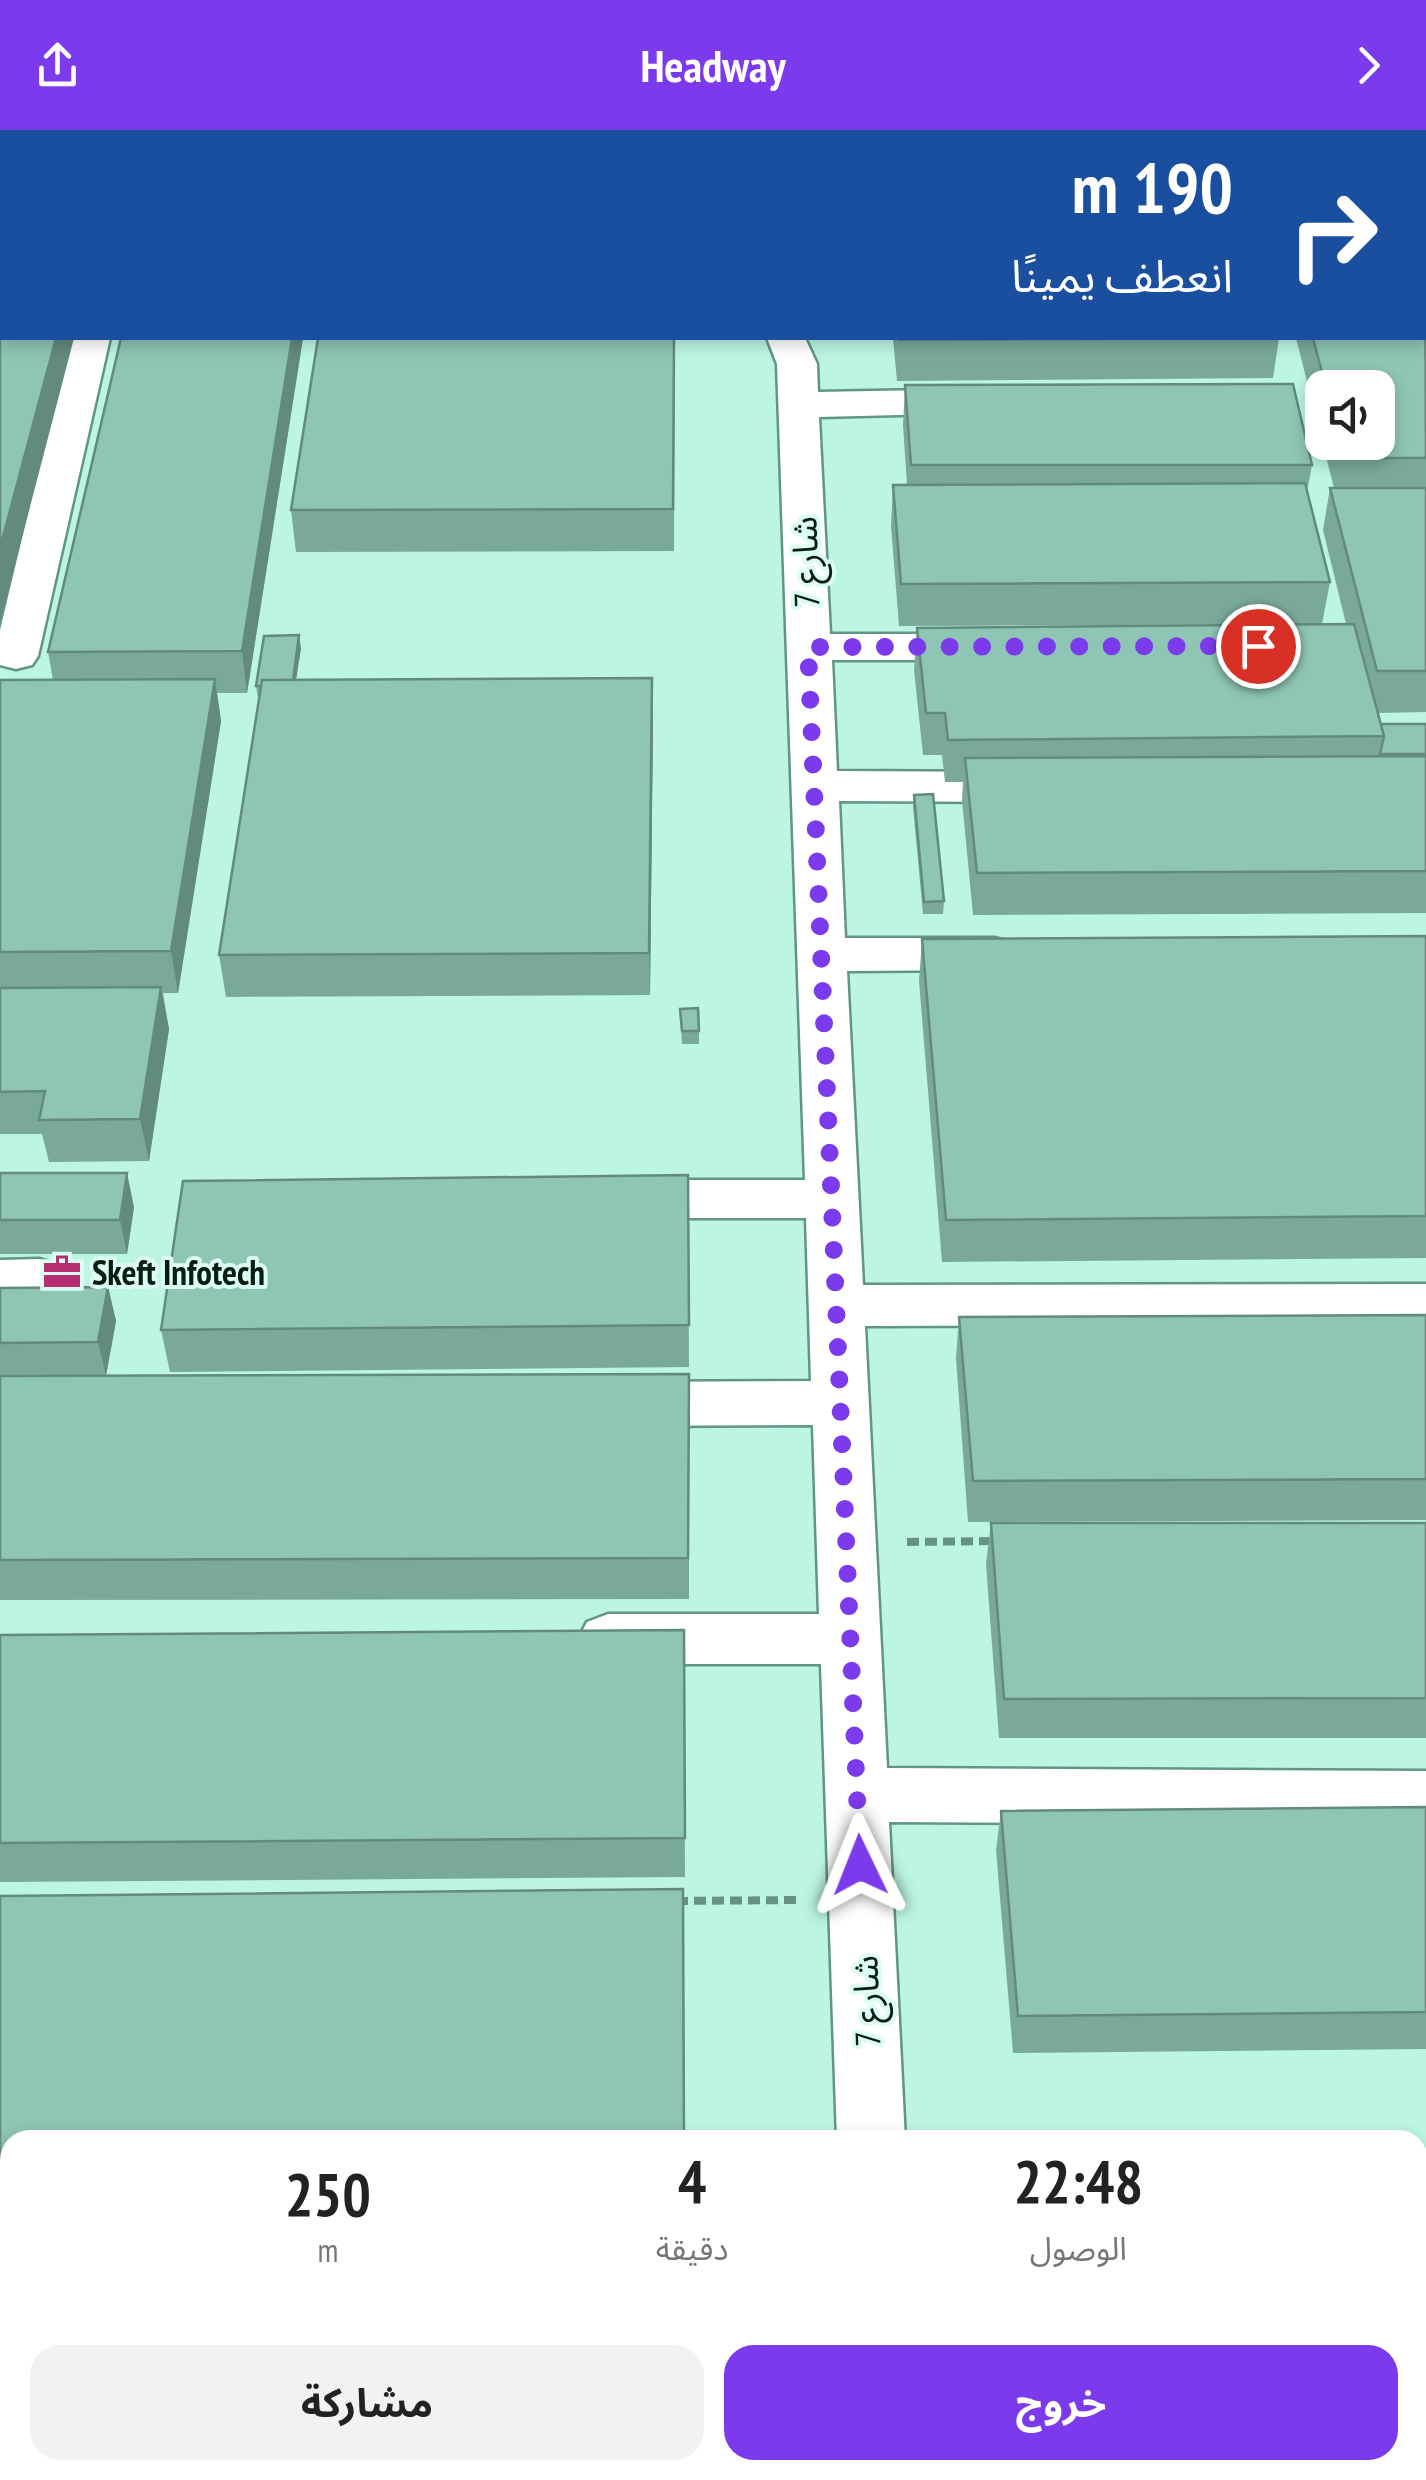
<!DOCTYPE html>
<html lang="ar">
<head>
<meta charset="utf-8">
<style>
  :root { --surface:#fff; --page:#f2f2f2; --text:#222; --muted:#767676; --accent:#7c3aed }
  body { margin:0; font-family:"PT Sans Narrow","Noto Sans Arabic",sans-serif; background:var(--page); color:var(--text); direction:rtl; height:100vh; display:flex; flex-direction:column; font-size:38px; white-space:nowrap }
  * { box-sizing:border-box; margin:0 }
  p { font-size:32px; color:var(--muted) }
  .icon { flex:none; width:55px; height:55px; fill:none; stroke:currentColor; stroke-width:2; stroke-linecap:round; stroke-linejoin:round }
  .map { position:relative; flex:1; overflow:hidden; direction:ltr }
  .details { position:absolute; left:0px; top:2000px; width:1428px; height:350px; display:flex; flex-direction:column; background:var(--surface); border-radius:30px 30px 0 0; box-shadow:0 5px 15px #0003; direction:rtl }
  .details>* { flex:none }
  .top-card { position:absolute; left:0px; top:0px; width:1428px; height:210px; box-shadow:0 5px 15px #0003; direction:rtl; background:#1a4fa0; color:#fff; overflow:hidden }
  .controls { position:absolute; left:1305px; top:240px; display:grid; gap:20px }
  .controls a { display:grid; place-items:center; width:90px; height:90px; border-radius:20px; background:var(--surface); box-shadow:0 5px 15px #0003; font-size:50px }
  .pin { position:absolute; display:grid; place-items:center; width:85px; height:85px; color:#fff; margin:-42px; border:5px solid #fff; border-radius:50%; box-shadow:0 2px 10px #0007 }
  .me { position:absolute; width:110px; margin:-55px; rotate:358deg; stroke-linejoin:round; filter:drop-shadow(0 0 8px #0008) }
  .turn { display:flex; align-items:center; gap:35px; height:210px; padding:0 30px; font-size:45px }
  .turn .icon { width:130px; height:130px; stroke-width:2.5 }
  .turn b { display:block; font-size:70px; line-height:85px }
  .eta { display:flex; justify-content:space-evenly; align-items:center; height:170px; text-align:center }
  .eta b { font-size:60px; font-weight:700; line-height:70px }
  .primary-button { display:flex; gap:20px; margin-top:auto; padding:20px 30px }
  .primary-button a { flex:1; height:115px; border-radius:30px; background:var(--accent); color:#fff; font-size:40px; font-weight:700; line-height:115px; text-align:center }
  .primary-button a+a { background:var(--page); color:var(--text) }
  header { display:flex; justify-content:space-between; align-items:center; height:130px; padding:0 30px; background:var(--accent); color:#fff; font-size:45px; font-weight:700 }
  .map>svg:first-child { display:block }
</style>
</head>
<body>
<header><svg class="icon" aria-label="forward" viewBox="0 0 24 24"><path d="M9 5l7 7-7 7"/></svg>Headway<svg class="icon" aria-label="share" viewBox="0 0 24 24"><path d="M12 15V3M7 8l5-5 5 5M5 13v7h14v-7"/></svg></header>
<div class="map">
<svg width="1426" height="2350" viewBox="0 0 1426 2350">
  <rect width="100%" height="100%" fill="#bcf5e4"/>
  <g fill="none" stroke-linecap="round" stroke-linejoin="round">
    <g stroke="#619687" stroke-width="5">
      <path id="minor" d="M886,0H924L925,2H888Z
        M1175,0H1216L1217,2H1177Z
        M0,35H2V57H0Z
        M1425,50H1426V75H1425Z
        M70,208H110L38,526L32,535L16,539L0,535V500Z
        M767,208H805L817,234L818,262L980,259L994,262L1000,271L994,280L980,283L819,287L830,504H989L1005,508L1011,517L1005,526L989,530H832L837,641L1037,642L1053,647L1060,657L1053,667L1037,672L839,671L845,808H994L1011,812L1019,824L1011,836L994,840L847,841L863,1155L1426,1154V1194L865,1196L887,1638L1426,1641V1695L889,1692L905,2010H837L821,1534H608L587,1526L578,1509L587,1492L608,1484H819L813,1295L613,1296L593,1289L585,1274L593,1259L613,1252L811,1251L806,1088H615L596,1083L588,1069L596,1055L615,1050H805L777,234Z
        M39,1129L58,1135L66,1149L58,1163L39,1169L0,1170V1130Z
        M849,2340H923V2350H849Z"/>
    </g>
    <path stroke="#689185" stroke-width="8" stroke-dasharray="12 6" stroke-linecap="butt" d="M907,1412L995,1411
      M676,1771L799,1770"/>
    <use href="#minor" fill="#fff" fill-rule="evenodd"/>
  </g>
  <path fill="#7aa99c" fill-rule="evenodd" d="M1426,122V582L1378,583L1381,594H1426V783L973,785L962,670L963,652H945L942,625H923L914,540L917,498L1315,494L899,496L891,396L893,355H907L903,295L905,255L1312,335L1307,362L1330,452L1322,494H1346L1323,400L1330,358H1334L1296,208H1425ZM1322,258H1378V312H1322Z
    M121,208H303L247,563H217L221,591L178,863H163L169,899L149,1031L49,1032L42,1004H0V550H53L48,522Z
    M675,208L674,421L296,422L291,380Z
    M893,208H1279L1273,248L897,251Z
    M301,518L296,550L653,590L650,865L226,867L219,825L259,568H258L256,556Z
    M914,665L944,771L943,784H923L913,677Z
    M1426,806V1128L942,1132L919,851L922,809Z
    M680,879L699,901V914H682Z
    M0,1043L134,1077L127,1124H0Z
    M688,1045L689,1237L170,1242L161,1200Z
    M108,1157L116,1191L106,1245L689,1244V1469L0,1470V1158Z
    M1426,1185V1390L968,1392L956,1228L959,1187Z
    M991,1393H1426V1608H999L986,1434Z
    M684,1500L685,1747L0,1752V1505Z
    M1426,1677V1919L1013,1923L996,1720L1001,1681Z"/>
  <path fill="#638a7f" d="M56,208H74L0,492V418Z
    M292,208H303L247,563L242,521Z
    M299,505L301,518L293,568L292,555Z
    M652,548L653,590L650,865L649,823Z
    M215,549L221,591L178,863L171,821Z
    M161,857L169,899L149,1031L140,989Z
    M127,1043L134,1077L127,1124L120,1090Z
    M108,1157L116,1191L106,1246L98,1212Z"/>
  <path fill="#8ec5b5" stroke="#638a7f" stroke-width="2.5" d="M0,80H2V208H56L0,418Z
    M1425,119L1426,328H1344L1340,312H1378V258H1326L1313,208H1425Z
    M121,208H292L242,521L48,522Z
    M318,208H674L673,379L291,380Z
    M899,208H1272L899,210Z
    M1293,254L1312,335H911L905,255Z
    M1305,353L1330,452L901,454L893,355Z
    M1330,358H1426V541H1377Z
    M1354,494L1384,606L948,610L945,583H926L917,498Z
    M299,505L293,550H262L261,556H256L264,506Z
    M652,548L649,823L219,825L262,550Z
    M215,549L171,821L0,822V550Z
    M1381,594H1426V624H1380L1384,606Z
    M1426,626V741L977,743L965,628Z
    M933,664L944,771L924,772L914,665Z
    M1426,806V1086L946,1090L922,809Z
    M161,857L140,989L39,990L45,961L0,962V858Z
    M698,878L699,901H682L680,879Z
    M0,1043H127L120,1090H0Z
    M688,1045L689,1195L161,1200L183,1051Z
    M108,1157L98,1212L0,1213V1158Z
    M1426,1185V1349L973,1351L959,1187Z
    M689,1244L688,1428L0,1430V1246Z
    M991,1393H1426V1568L1004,1569Z
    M684,1500L685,1708L0,1713V1505Z
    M1426,1677V1882L1018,1886L1001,1681Z
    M683,1759L684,2010H10V2340H685V2350H0V1766Z"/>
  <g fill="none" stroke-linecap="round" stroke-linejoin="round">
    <path stroke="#7c3aed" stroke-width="18" stroke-dasharray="0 32.4" d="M860,1735L808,517L1258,516"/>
  </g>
  <defs>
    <g id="office-bare" transform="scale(3)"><path d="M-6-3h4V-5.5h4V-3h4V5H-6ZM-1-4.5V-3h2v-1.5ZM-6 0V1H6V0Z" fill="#b42e71" stroke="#dbfdf2" stroke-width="2.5" paint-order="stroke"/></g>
  </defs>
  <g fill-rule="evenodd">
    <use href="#office-bare" x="62" y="1142"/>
  </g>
  <g text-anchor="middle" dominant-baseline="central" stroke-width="8" stroke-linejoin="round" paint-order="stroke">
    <g font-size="35" fill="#061c16" stroke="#dbfdf2">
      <text transform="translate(805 432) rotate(-92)">شارع 7</text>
      <text transform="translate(866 1871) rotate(-92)">شارع 7</text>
    </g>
    <g font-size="35" font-weight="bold" fill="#061c16" stroke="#dbfdf2" text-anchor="start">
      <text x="92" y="1142">Skeft Infotech</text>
    </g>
  </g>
</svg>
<div class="controls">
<a><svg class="icon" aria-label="sound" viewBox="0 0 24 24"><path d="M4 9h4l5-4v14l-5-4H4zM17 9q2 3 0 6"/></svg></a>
</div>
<div class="pin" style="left:1258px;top:516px;background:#d93025"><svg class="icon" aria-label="arrive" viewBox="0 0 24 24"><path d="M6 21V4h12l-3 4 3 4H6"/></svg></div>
<svg class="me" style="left:860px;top:1735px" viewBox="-20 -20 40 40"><path d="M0-17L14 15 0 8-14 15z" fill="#7c3aed" stroke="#fff" stroke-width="4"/></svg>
<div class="top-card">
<div class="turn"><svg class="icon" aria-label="right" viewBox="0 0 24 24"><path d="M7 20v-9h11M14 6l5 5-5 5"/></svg><div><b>190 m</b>انعطف يمينًا</div></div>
</div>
<section class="details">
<div class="eta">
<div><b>22:48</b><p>الوصول</p></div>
<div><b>4</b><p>دقيقة</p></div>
<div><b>250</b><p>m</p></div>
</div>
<div class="primary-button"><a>خروج</a><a>مشاركة</a></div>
</section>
</div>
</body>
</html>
